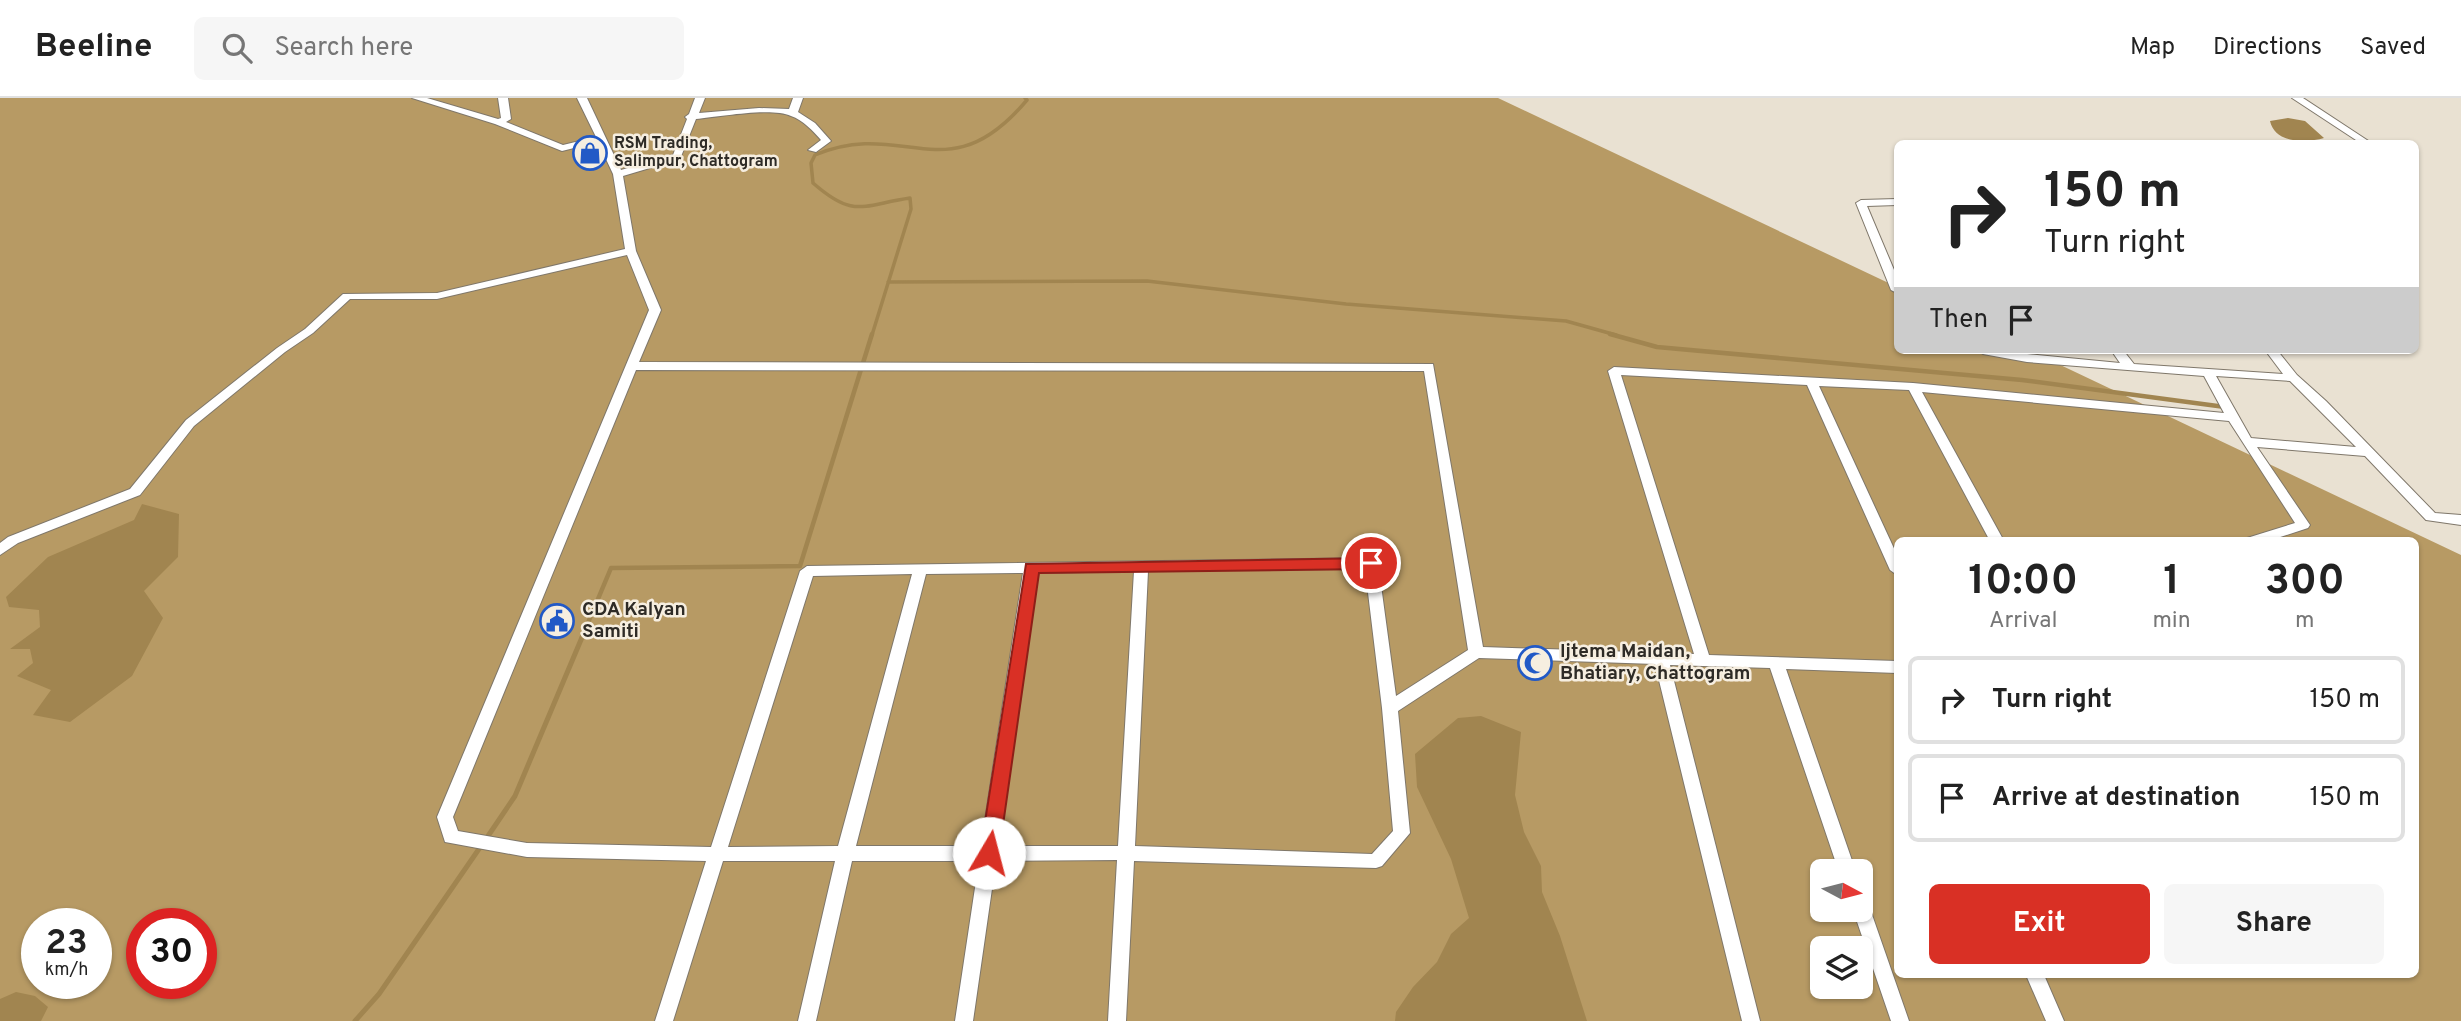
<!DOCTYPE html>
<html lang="en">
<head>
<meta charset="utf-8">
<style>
  :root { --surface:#fff; --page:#f6f6f6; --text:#222; --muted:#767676; --line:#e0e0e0; --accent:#d93025 }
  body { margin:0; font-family:Overpass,sans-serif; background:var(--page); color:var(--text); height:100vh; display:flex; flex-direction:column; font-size:26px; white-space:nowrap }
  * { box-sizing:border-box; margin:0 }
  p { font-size:23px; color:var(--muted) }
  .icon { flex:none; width:38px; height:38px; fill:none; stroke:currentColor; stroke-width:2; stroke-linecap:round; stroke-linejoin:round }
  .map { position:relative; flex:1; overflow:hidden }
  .sheet { position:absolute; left:1894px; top:439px; width:525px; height:441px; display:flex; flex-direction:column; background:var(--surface); border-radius:10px; box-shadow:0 2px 5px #0004 }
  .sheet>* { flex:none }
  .guide { position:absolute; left:1894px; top:42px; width:525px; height:214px; border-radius:10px; box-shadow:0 2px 5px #0004; background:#fff; color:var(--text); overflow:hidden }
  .needle { width:46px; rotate:97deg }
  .tools { position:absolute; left:1810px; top:761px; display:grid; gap:14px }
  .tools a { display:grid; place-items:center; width:63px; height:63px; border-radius:10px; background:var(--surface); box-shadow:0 2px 5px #0004; font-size:35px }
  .speed { position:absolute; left:21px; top:810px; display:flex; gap:14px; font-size:35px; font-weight:700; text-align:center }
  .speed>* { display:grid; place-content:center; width:91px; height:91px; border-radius:50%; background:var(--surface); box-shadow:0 2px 5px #0004; line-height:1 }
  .speed small { font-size:18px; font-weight:400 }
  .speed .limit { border:10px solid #d22; background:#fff; color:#111 }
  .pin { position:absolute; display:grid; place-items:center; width:60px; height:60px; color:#fff; margin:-30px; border:4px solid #fff; border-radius:50%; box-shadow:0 2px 7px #0007 }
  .me { position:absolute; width:77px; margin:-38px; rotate:8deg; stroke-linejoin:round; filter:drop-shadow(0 0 5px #0008) }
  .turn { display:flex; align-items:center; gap:24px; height:147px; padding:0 35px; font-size:32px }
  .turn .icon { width:91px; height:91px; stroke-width:2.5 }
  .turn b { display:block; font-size:49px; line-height:60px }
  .then { display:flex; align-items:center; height:66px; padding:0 35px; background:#0003; gap:14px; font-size:26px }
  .eta { display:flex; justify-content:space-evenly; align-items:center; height:119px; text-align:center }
  .eta b { font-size:42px; font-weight:700; line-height:49px }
  .cta { display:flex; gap:14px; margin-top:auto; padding:14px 35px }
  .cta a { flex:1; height:80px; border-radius:10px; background:var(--accent); color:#fff; font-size:28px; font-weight:700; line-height:80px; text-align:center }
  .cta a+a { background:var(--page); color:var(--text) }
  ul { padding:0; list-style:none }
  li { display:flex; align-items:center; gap:21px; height:88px; margin:0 14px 10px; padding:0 21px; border:4px solid var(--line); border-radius:10px }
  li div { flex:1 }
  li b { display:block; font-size:26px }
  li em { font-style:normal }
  header { display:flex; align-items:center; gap:42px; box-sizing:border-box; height:98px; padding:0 35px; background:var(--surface); border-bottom:2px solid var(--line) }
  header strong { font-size:33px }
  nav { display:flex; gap:38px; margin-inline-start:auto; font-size:24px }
  .search { width:490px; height:63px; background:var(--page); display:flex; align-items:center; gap:18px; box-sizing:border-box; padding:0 24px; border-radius:10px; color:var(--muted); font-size:26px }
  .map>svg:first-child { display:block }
</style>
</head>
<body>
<header>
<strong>Beeline</strong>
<div class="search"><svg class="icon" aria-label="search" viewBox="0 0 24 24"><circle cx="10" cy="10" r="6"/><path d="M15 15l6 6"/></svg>Search here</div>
<nav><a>Map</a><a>Directions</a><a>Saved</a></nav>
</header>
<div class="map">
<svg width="2461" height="923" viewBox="0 0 2461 923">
  <rect width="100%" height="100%" fill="#e9e1d2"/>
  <path fill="#b79a64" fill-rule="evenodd" d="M0,0H1498L1897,189V252H2029L2461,457V923H0ZM1897,443H2415V877H1897ZM1822,774H1860V812H1822ZM37,826H96V886H37ZM142,826H201V886H142ZM1822,850H1860V889H1822Z"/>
  <path fill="#a18550" d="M2288,20L2305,23L2324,40C2307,45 2275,46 2270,23Z
    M142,406L179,416L178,459L144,493L163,520L132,578L70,624L33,617L51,592L17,578L33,565L30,551H10L40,529L39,512L9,509L6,499L48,459L134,422Z
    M1481,618L1521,634L1515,697L1524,734L1541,768L1542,794L1560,838L1587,923H1395L1396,914L1413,889L1437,864L1451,836L1469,820L1451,761L1417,689L1415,656L1458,620Z
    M16,894L35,898L48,909L41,923H0V901Z"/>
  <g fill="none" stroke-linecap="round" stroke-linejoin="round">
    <path stroke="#a18550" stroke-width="3.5" d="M888,184L1147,183L1346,206L1566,223L1616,237
      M872,237L911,111L910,100C862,107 854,121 813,85L811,65L815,57C905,19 947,97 1027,2L1025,0"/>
    <path stroke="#a18550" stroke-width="4.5" d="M1610,236L1657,249L2022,282L2225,309
      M582,539L611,470L800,468L872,236"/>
    <path stroke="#a18550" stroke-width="5" d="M486,741L515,698L583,537
      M355,923L379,896L481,748"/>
    <g stroke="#7f776a" stroke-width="2">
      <path id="minor" d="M412,0H427L498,21L501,20L498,0H508L511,21L506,24L563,47L596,39L577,0H587L621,72L673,57L687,21L685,19L689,16L695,0H705L699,15L759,10L789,11L793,0H803L798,14L815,25L831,43L816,54L808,52L821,42C813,33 803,22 791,18C771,9 719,19 696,21L680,61L623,78L636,153L661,212L639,264L1433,266L1483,549L1694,556L1608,273L1614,269L1913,285L2224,315L2204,278L2027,264L1983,256L1977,252H2002L2027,256L2120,265L2111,252H2123L2134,266L2283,276L2265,252H2277L2297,277L2326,303L2435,415L2461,417V427L2426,422L2365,358L2257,349L2310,427L2308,430L2268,443H2245L2247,440L2295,425L2229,323L1922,294L2004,443H1990L1909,292L1819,288L1897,457V477L1890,472L1807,287L1621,277L1709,557L1897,563V575L1786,571L1856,774H1839L1770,570L1670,567L1760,923H1742L1655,566L1479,560L1398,613L1410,735L1382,768L1376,770L1134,763L1126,923H1108L1117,762L996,763L973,923H955L979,763H852L816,923H798L835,763H723L673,923H655L706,763L527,759L445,744L437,719L649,212L627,157L437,201H350L313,235L285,254L194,328L140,397L18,445L0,457V445L8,439L130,391L186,322L277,250L305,231L343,196L437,195L625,151L613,76L598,44L562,53L495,26ZM636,272L1424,273L1468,552L1396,598L1378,465L1371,460L807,468L800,473L711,749L527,745L458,733L453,719ZM2216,278L2290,283L2356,349L2251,340ZM1365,470L1382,610L1393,733L1372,756L1135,748L1148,473ZM1134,473L1118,748H998L1037,475ZM1023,475L981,748H856L926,476ZM912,476L838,748L728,749L813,478Z
        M2292,0H2303L2373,46H2362Z
        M1897,101V107L1867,108L1897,179V195L1891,192L1856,105L1861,102Z
        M1860,800L1866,803L1869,808L1909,923H1891L1853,812H1860Z
        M2026,877H2044L2064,923H2046Z"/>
    </g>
    <use href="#minor" fill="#fff" fill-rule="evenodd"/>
  </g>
  <path fill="#d93025" stroke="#8d1f18" stroke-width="2" d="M1371,460L1379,465L1371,471L1039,475L999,755L996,761H983L980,755L1026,466Z"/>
  <defs>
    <g id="shop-ring" transform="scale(1.75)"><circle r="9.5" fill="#f6eee0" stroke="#2259c6" stroke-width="1.5"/><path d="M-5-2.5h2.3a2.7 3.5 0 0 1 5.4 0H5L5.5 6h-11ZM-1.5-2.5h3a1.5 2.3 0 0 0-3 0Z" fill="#2259c6"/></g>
    <g id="civic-ring" transform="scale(1.75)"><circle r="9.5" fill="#f6eee0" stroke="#2259c6" stroke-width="1.5"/><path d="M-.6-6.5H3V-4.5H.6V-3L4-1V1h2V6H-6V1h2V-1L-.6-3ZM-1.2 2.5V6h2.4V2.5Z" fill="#2259c6"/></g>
    <g id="mosque-ring" transform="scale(1.75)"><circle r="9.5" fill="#f6eee0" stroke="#2259c6" stroke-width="1.5"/><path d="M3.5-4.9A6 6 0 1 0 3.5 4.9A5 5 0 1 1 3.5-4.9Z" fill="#2259c6"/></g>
  </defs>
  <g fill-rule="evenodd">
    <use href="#shop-ring" x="590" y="55"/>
    <use href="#civic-ring" x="557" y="523"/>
    <use href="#mosque-ring" x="1535" y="565"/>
  </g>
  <g text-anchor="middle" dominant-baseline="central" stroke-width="5" stroke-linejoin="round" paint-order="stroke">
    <g font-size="16" font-weight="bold" fill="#2e2b26" stroke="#f6eee0" text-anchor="start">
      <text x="614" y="46">RSM Trading,<tspan x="614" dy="18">Salimpur, Chattogram</tspan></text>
    </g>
    <g font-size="19" font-weight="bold" fill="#2e2b26" stroke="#f6eee0" text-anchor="start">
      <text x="582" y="512">CDA Kalyan<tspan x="582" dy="22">Samiti</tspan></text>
      <text x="1560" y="554">Ijtema Maidan,<tspan x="1560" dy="22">Bhatiary, Chattogram</tspan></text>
    </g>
  </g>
</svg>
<div class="tools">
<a><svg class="needle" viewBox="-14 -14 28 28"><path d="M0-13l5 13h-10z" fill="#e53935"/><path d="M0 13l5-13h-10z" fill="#767676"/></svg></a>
<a><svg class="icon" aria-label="layers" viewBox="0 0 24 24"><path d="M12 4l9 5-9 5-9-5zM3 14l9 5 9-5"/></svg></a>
</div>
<div class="speed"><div>23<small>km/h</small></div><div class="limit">30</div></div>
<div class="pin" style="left:1371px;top:465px;background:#d93025"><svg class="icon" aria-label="arrive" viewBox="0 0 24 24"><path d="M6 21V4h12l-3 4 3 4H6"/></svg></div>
<svg class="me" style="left:989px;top:755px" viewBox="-20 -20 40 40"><circle r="19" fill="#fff"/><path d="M0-13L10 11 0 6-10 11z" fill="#d93025"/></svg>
<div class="guide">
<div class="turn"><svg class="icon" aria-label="right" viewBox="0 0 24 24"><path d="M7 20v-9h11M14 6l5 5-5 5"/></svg><div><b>150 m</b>Turn right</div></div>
<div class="then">Then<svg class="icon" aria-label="arrive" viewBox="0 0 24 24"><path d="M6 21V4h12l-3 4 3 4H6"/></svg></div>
</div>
<section class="sheet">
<div class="eta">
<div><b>10:00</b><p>Arrival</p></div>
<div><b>1</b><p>min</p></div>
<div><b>300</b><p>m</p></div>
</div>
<ul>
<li><svg class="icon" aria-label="right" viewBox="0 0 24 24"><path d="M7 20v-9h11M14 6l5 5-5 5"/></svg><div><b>Turn right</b></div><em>150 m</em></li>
<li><svg class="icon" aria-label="arrive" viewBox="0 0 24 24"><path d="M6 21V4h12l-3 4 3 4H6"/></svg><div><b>Arrive at destination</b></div><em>150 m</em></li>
</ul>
<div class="cta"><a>Exit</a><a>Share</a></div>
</section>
</div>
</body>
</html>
